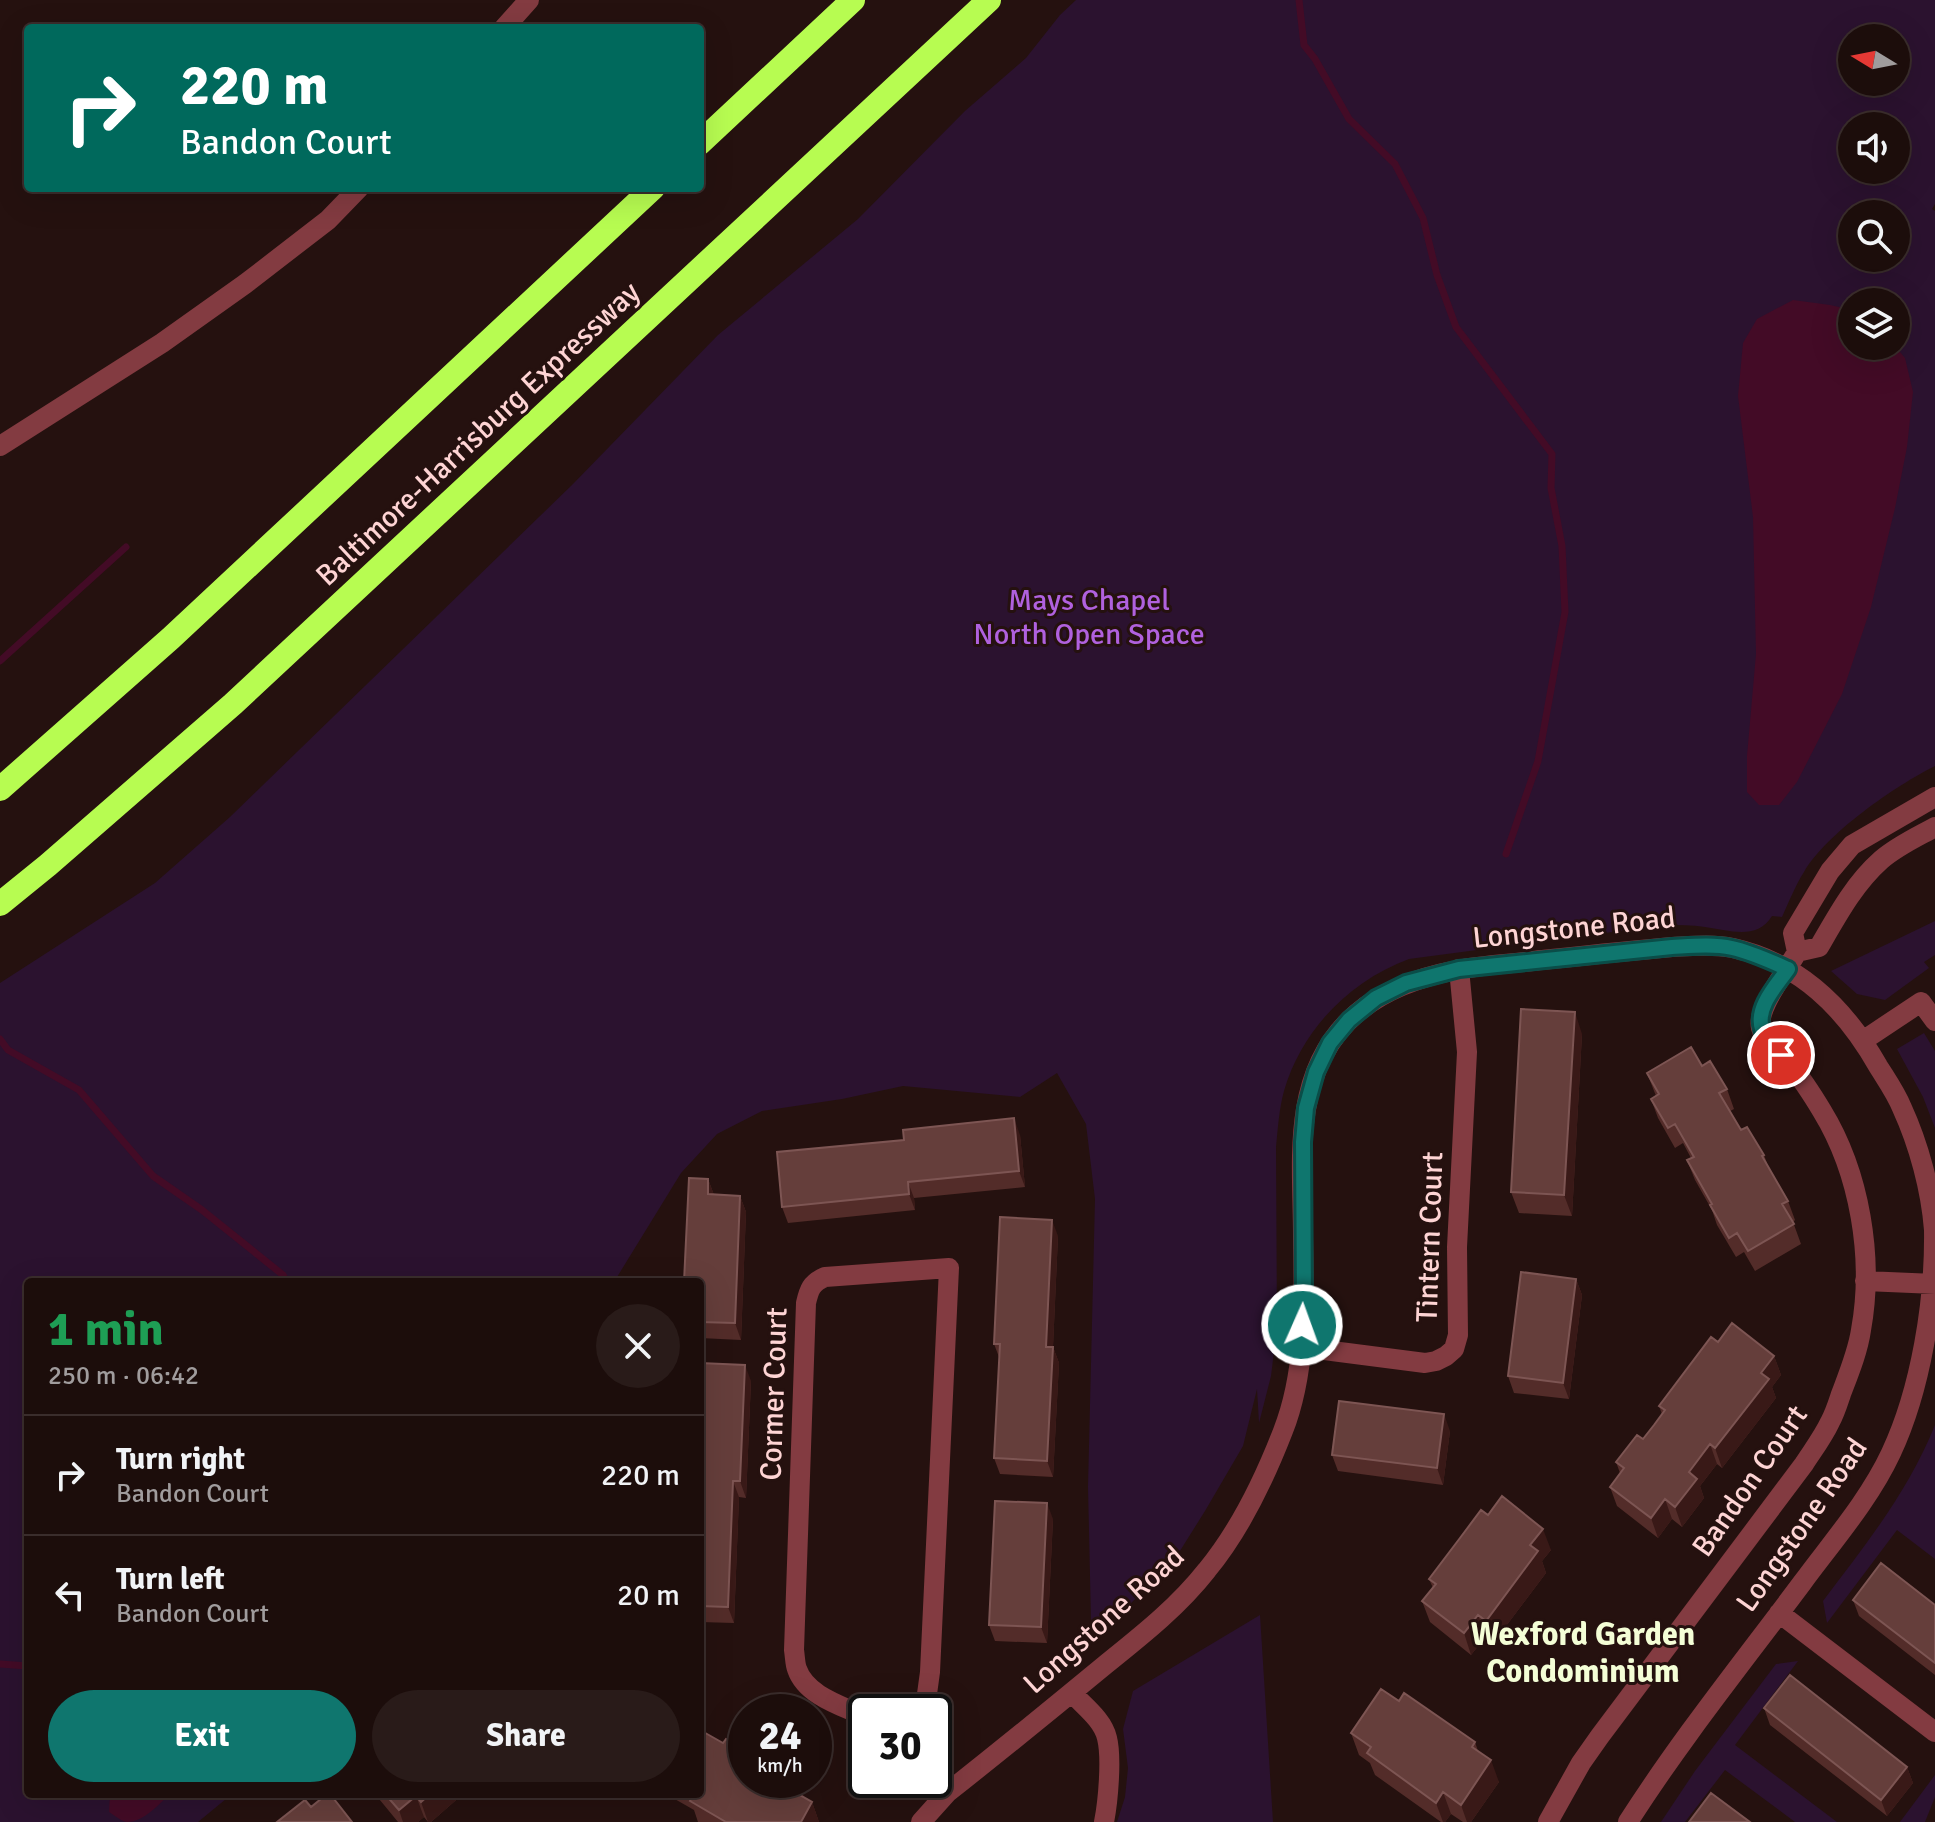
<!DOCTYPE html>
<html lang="en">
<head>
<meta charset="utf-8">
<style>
  :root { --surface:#1c0d0b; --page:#291b19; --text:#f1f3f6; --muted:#a09c9d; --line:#3a2d2c; --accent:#0f766e }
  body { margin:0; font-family:Signika,sans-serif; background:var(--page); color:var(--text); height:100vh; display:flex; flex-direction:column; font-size:30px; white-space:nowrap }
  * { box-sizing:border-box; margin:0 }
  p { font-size:26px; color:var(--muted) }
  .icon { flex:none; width:44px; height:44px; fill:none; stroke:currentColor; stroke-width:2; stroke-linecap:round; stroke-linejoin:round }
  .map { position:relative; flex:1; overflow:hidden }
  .side { position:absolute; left:24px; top:1278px; width:680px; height:520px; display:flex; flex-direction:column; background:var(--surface); border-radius:8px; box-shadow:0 8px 32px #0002,0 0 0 2px var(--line) }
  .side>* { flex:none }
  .guide { position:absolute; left:24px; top:24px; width:680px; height:168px; border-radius:8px; box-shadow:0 8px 32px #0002,0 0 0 2px var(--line); background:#00695c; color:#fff; overflow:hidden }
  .needle { width:52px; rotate:280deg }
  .buttons { position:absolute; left:1838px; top:24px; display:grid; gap:16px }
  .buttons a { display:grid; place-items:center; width:72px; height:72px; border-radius:50%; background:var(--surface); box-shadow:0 8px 32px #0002,0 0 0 2px var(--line); font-size:40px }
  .speed { position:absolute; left:728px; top:1694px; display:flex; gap:16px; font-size:40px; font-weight:700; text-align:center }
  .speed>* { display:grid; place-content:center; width:104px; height:104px; border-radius:50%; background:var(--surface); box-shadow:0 8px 32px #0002,0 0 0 2px var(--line); line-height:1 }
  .speed small { font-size:20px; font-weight:400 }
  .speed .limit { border:4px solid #111; border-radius:12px; background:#fff; color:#111 }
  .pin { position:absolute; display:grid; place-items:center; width:68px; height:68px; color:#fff; margin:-34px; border:4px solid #fff; border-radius:50%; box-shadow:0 2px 8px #0007 }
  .me { position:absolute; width:88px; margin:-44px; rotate:2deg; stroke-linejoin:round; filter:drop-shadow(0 0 6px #0008) }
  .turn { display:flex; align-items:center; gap:28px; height:168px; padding:0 24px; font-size:36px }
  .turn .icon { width:104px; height:104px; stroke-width:2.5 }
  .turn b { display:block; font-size:56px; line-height:68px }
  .round { display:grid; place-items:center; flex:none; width:84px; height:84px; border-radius:42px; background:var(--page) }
  .head { display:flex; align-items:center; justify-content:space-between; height:136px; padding:0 24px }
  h1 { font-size:48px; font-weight:800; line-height:60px; color:#1e9e55 }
  .cta { display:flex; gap:16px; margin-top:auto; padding:16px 24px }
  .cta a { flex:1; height:92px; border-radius:48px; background:var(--accent); color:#fff; font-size:32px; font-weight:800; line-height:92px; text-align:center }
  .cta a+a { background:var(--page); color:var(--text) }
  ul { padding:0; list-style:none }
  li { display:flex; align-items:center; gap:24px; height:120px; padding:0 24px; border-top:2px solid var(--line) }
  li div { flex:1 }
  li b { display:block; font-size:30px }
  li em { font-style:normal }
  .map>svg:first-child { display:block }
</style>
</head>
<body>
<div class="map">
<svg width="1935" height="1822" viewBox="0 0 1935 1822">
  <rect width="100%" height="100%" fill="#25110f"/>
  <path fill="#2b122f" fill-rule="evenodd" d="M1076,0H1935V204L1932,209L1935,211V766C1895,786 1827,833 1804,872C1795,886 1789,902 1782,917L1772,916C1757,941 1728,930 1705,927C1692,925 1679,925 1665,925L1409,959C1350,981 1302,1029 1284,1091C1279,1109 1278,1128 1276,1147L1277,1327L1271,1376L1259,1423L1257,1389L1243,1446L1205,1511L1173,1562L1126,1608L1098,1627L1091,1620L1088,1487L1095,1199L1086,1124L1057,1073L1020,1097L903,1086L842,1099L762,1111L717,1134L681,1173L614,1282H28V1794H232L198,1822H0V983L155,883L230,817L573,484L718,335L858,219L965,111L1026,58L1060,15ZM1852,38H1896V82H1852ZM1852,126H1896V170H1852ZM1852,214H1896V258H1852ZM1852,302H1896V346H1852Z
    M1935,921V955L1924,962L1929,968L1885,1000L1857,994L1831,971Z
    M1924,1033L1935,1051V1128L1923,1097L1897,1049Z
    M1935,1425V1559L1897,1530L1827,1623L1823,1601C1866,1544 1908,1492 1935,1425Z
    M1260,1615L1273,1822H1117L1125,1797L1128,1768L1123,1729L1133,1691Z
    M1798,1661L1735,1745L1837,1822H1795L1725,1770L1685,1822H1661L1695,1771L1776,1664Z
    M1935,1775V1797L1925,1822H1900Z"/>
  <path fill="#430b26" d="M1793,300L1830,305L1852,310V346H1895L1905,358L1913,392L1907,447L1895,508L1871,607L1842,694L1797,782L1779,805H1759L1747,792V756L1756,654L1753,517L1738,396L1743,343L1757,319Z
    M110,1794H170C159,1804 144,1822 127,1822C121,1821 114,1815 109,1812Z"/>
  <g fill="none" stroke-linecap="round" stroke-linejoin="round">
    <path stroke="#430b26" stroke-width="7" d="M1299,0L1304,45L1315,59L1349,119L1395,164L1423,218L1437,275L1456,327L1552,454L1551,488L1562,546L1565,612L1538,761L1506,854
      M0,661L126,547
      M0,1039L8,1050L79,1090L153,1176L202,1210L283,1275L286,1282
      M0,1664L28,1666"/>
    <path stroke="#833b41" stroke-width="20" d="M504,28L529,0
      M0,446L162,343L245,284L328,220L359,188
      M1797,952L1819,947C1837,916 1854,884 1881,860C1897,846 1917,837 1935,827
      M1864,1040L1921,1002L1935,1021
      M1865,1281L1935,1284
      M1301,1347L1425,1363L1436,1361L1446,1356L1454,1349L1458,1335L1457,1247L1467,1052L1459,969
      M1779,1613L1935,1732
      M1072,1693C1084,1706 1103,1720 1107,1738C1112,1758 1108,1802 1104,1822
      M866,1717C843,1706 806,1696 797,1669C795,1664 795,1656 794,1650L806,1303C809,1290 811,1283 825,1277L949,1268L930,1672L927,1694L921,1712
      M921,1822L947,1793C1000,1751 1053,1708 1105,1665C1141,1636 1178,1607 1207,1570C1240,1530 1264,1480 1283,1431C1307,1370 1304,1301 1303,1236C1303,1195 1299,1151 1306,1109C1320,1024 1377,985 1457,970C1482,965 1508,964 1533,961C1580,956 1626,951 1672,947C1692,946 1713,944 1733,948C1800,963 1845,1008 1878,1066C1886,1079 1896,1093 1902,1108C1919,1145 1931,1190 1934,1230C1935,1301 1921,1389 1891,1453C1869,1500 1833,1541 1802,1583C1743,1662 1681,1739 1628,1822
      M1548,1822L1581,1763L1600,1736L1804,1464C1813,1450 1823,1437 1830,1422C1835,1413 1838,1403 1841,1394C1849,1373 1858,1351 1861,1330C1874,1258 1860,1173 1822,1111C1813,1096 1803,1080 1791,1066C1782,1055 1765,1043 1761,1028C1756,1008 1787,971 1797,952L1793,933L1830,871L1852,845L1935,797"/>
    <path stroke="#b7fc51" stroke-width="24" d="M700,143L853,0
      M0,789L171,638L653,188
      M0,904L48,865L233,704L989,0"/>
  </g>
  <path fill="#532c29" d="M1582,1034L1572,1216L1519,1213L1511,1192Z
    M1702,1066L1727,1089L1734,1109L1730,1111L1741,1130L1764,1155L1768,1166L1788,1201L1795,1220L1793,1222L1801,1244L1755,1271L1744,1252L1736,1257L1717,1225L1712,1210L1695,1180L1687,1160L1691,1158L1683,1143L1675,1148L1658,1118L1651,1099L1656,1096L1647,1073Z
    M1020,1135L1025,1187L914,1198L915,1210L788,1223L782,1207Z
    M708,1179L714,1195L740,1196L746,1212L741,1340L700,1338V1282Z
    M1058,1236L1053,1347L1059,1363L1053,1477L1000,1474L994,1458L999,1357L994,1344Z
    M1576,1279L1582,1295L1569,1399L1514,1393L1508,1376Z
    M1718,1342L1774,1356L1781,1375L1772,1387L1776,1398L1722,1468L1717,1464L1700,1486L1704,1498L1682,1527L1672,1519L1658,1538L1617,1506L1610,1487L1620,1473L1616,1462L1643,1439L1662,1414L1659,1406Z
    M700,1363L751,1381L746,1498L739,1497L734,1623L700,1622Z
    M1450,1431L1443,1485L1338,1471L1332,1455Z
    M1488,1515L1551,1550L1542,1561L1546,1573L1494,1642L1486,1636L1471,1655L1430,1622L1422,1601L1433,1588L1429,1579Z
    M1053,1519L1047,1643L995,1641L989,1625Z
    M1853,1600L1935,1605V1675L1859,1616Z
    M1399,1701L1475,1742L1478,1751L1499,1782L1471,1822H1463L1451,1814L1445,1822H1441L1375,1775L1370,1763L1359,1755L1351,1733Z
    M1764,1708L1907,1767L1913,1783L1887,1816L1770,1725Z
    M723,1743L798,1781L804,1798L812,1802L819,1822H698L694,1810L666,1794H700Z
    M375,1794H463L431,1822H428L424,1817L418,1822H398Z"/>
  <path fill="#391917" d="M1575,1012L1582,1034L1572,1216L1564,1195Z
    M1014,1118L1020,1135L1025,1187L1019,1171Z
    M708,1179L714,1195L708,1194Z
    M908,1182L914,1198L915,1210L909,1194Z
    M740,1196L746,1212L741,1340L735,1323Z
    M1052,1220L1058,1236L1053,1347L1059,1363L1053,1477L1047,1461L1046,1347Z
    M1576,1279L1582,1295L1569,1399L1563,1383Z
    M1774,1356L1781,1375L1772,1387L1776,1398L1722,1468L1715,1448L1761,1373Z
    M745,1365L751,1381L746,1498L740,1481Z
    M1444,1414L1450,1431L1443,1485L1437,1468Z
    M1710,1444L1717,1464L1700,1486L1704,1498L1682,1527L1675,1507L1689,1472Z
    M733,1481L739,1497L734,1623L728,1607Z
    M1665,1499L1672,1519L1658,1538L1651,1518Z
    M1047,1503L1053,1519L1047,1643L1041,1627Z
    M1543,1529L1551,1550L1542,1561L1546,1573L1494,1642L1486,1621L1530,1545Z
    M1478,1615L1486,1636L1471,1655L1464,1633Z
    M1491,1760L1499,1782L1471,1822H1467L1461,1805Z
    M1907,1767L1913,1783L1887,1816L1881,1800Z
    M798,1781L806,1803L793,1791Z
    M1443,1792L1451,1814L1445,1822H1443L1436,1803Z
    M430,1794H463L431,1822H428L421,1802Z
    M416,1796L424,1817L418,1822H403L399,1810Z
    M812,1802L819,1822H801Z"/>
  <path fill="#653e3b" stroke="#7d5553" stroke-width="2" d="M1521,1009L1575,1012L1564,1195L1511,1192Z
    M1691,1047L1702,1066L1710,1061L1727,1089L1719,1093L1741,1130L1747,1127L1764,1155L1762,1156L1788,1201L1782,1204L1794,1224L1748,1251L1737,1233L1729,1238L1710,1205L1712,1204L1687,1160L1694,1157L1675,1124L1668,1128L1651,1099L1659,1094L1647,1073Z
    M1014,1118L1019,1171L908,1182L909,1194L782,1207L777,1152L904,1140L903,1130Z
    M689,1178L708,1179V1194L740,1196L735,1323L700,1322V1282H684Z
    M1000,1217L1052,1220L1046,1347H1053L1047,1461L994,1458L1000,1344H994Z
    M1521,1272L1576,1279L1563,1383L1508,1376Z
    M1732,1323L1774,1356L1761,1373L1769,1379L1715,1448L1710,1444L1689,1472L1697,1479L1675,1507L1665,1499L1651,1518L1610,1487L1624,1468L1616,1462L1637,1435L1643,1439L1654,1425L1665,1410L1659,1406L1711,1337L1718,1342Z
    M700,1363L745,1365L740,1481H733L728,1607L700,1606Z
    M1339,1401L1444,1414L1437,1468L1332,1455Z
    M1502,1496L1543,1529L1530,1545L1538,1551L1486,1621L1478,1615L1464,1633L1422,1601L1436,1584L1429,1579L1460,1538L1481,1510L1488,1515Z
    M995,1501L1047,1503L1041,1627L989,1625Z
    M1881,1563L1935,1605V1663L1853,1600Z
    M1790,1675L1907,1767L1881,1800L1764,1708Z
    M1381,1689L1399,1701L1404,1693L1475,1742L1472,1747L1491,1760L1461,1805L1443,1792L1436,1803L1367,1753L1371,1747L1351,1733Z
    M700,1730L723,1743L726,1739L746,1751V1780L798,1781L793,1791L812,1802L801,1822H726L690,1801L694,1794H700Z
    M1711,1793L1750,1822H1689Z
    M327,1794H330L352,1822H277L305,1800L311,1807Z
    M385,1794H430L421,1802L416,1796L399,1810Z"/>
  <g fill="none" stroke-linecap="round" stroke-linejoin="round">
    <g stroke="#0a4d48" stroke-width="20">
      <path id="route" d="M1302,1325L1304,1303L1303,1142L1306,1108L1316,1072L1330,1043L1349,1020L1376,998L1406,983L1459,969L1672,947C1692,946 1713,944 1732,948C1751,952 1770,961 1788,969C1777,985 1755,1007 1762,1029C1764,1039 1774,1048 1781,1055"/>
    </g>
    <use href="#route" stroke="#0f766e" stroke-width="14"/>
  </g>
  <g text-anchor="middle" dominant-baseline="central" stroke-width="6" stroke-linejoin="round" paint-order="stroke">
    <g font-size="30" fill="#fed4d4" stroke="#25110f">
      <text transform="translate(478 434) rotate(-43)">Baltimore-Harrisburg Expressway</text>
      <text transform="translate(1574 928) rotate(-6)">Longstone Road</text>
      <text transform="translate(1430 1237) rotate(-88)">Tintern Court</text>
      <text transform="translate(774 1394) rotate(-88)">Cormer Court</text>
      <text transform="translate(1750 1481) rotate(-55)">Bandon Court</text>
      <text transform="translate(1802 1525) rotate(-55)">Longstone Road</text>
      <text transform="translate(1104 1620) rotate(-42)">Longstone Road</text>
    </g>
    <g font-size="30" fill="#b061de" stroke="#25110f">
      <text x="1089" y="600">Mays Chapel<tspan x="1089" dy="34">North Open Space</tspan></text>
    </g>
    <g font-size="32" font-weight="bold" fill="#f4fed6" stroke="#25110f">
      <text x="1583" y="1634">Wexford Garden<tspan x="1583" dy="37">Condominium</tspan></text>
    </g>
  </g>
</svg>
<div class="buttons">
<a><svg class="needle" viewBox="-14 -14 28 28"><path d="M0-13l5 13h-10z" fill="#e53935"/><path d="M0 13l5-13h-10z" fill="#a09c9d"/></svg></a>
<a><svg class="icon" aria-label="sound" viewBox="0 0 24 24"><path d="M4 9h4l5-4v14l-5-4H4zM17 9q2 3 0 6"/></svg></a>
<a><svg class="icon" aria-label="search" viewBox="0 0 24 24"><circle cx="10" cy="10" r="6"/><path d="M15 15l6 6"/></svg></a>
<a><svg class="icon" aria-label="layers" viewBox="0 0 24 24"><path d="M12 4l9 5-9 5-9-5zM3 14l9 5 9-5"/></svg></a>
</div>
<div class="speed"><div>24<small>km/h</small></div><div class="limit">30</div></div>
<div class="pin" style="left:1781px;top:1055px;background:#d93025"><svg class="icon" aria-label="arrive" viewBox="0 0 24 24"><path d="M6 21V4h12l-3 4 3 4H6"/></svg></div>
<svg class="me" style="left:1302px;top:1325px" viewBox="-20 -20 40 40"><circle r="17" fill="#0f766e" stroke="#fff" stroke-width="3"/><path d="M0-11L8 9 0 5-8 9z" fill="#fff"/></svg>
<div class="guide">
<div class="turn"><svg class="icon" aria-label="right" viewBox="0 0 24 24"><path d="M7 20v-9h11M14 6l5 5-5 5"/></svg><div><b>220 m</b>Bandon Court</div></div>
</div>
<section class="side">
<div class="head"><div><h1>1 min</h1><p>250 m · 06:42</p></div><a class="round"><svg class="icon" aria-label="close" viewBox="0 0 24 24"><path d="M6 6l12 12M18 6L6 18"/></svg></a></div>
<ul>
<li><svg class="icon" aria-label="right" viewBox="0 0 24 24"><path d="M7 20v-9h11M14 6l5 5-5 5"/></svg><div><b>Turn right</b><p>Bandon Court</p></div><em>220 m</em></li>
<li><svg class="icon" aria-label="left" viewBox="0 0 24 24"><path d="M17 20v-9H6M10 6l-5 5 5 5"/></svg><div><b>Turn left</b><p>Bandon Court</p></div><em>20 m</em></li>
</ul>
<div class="cta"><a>Exit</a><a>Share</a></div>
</section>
</div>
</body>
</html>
